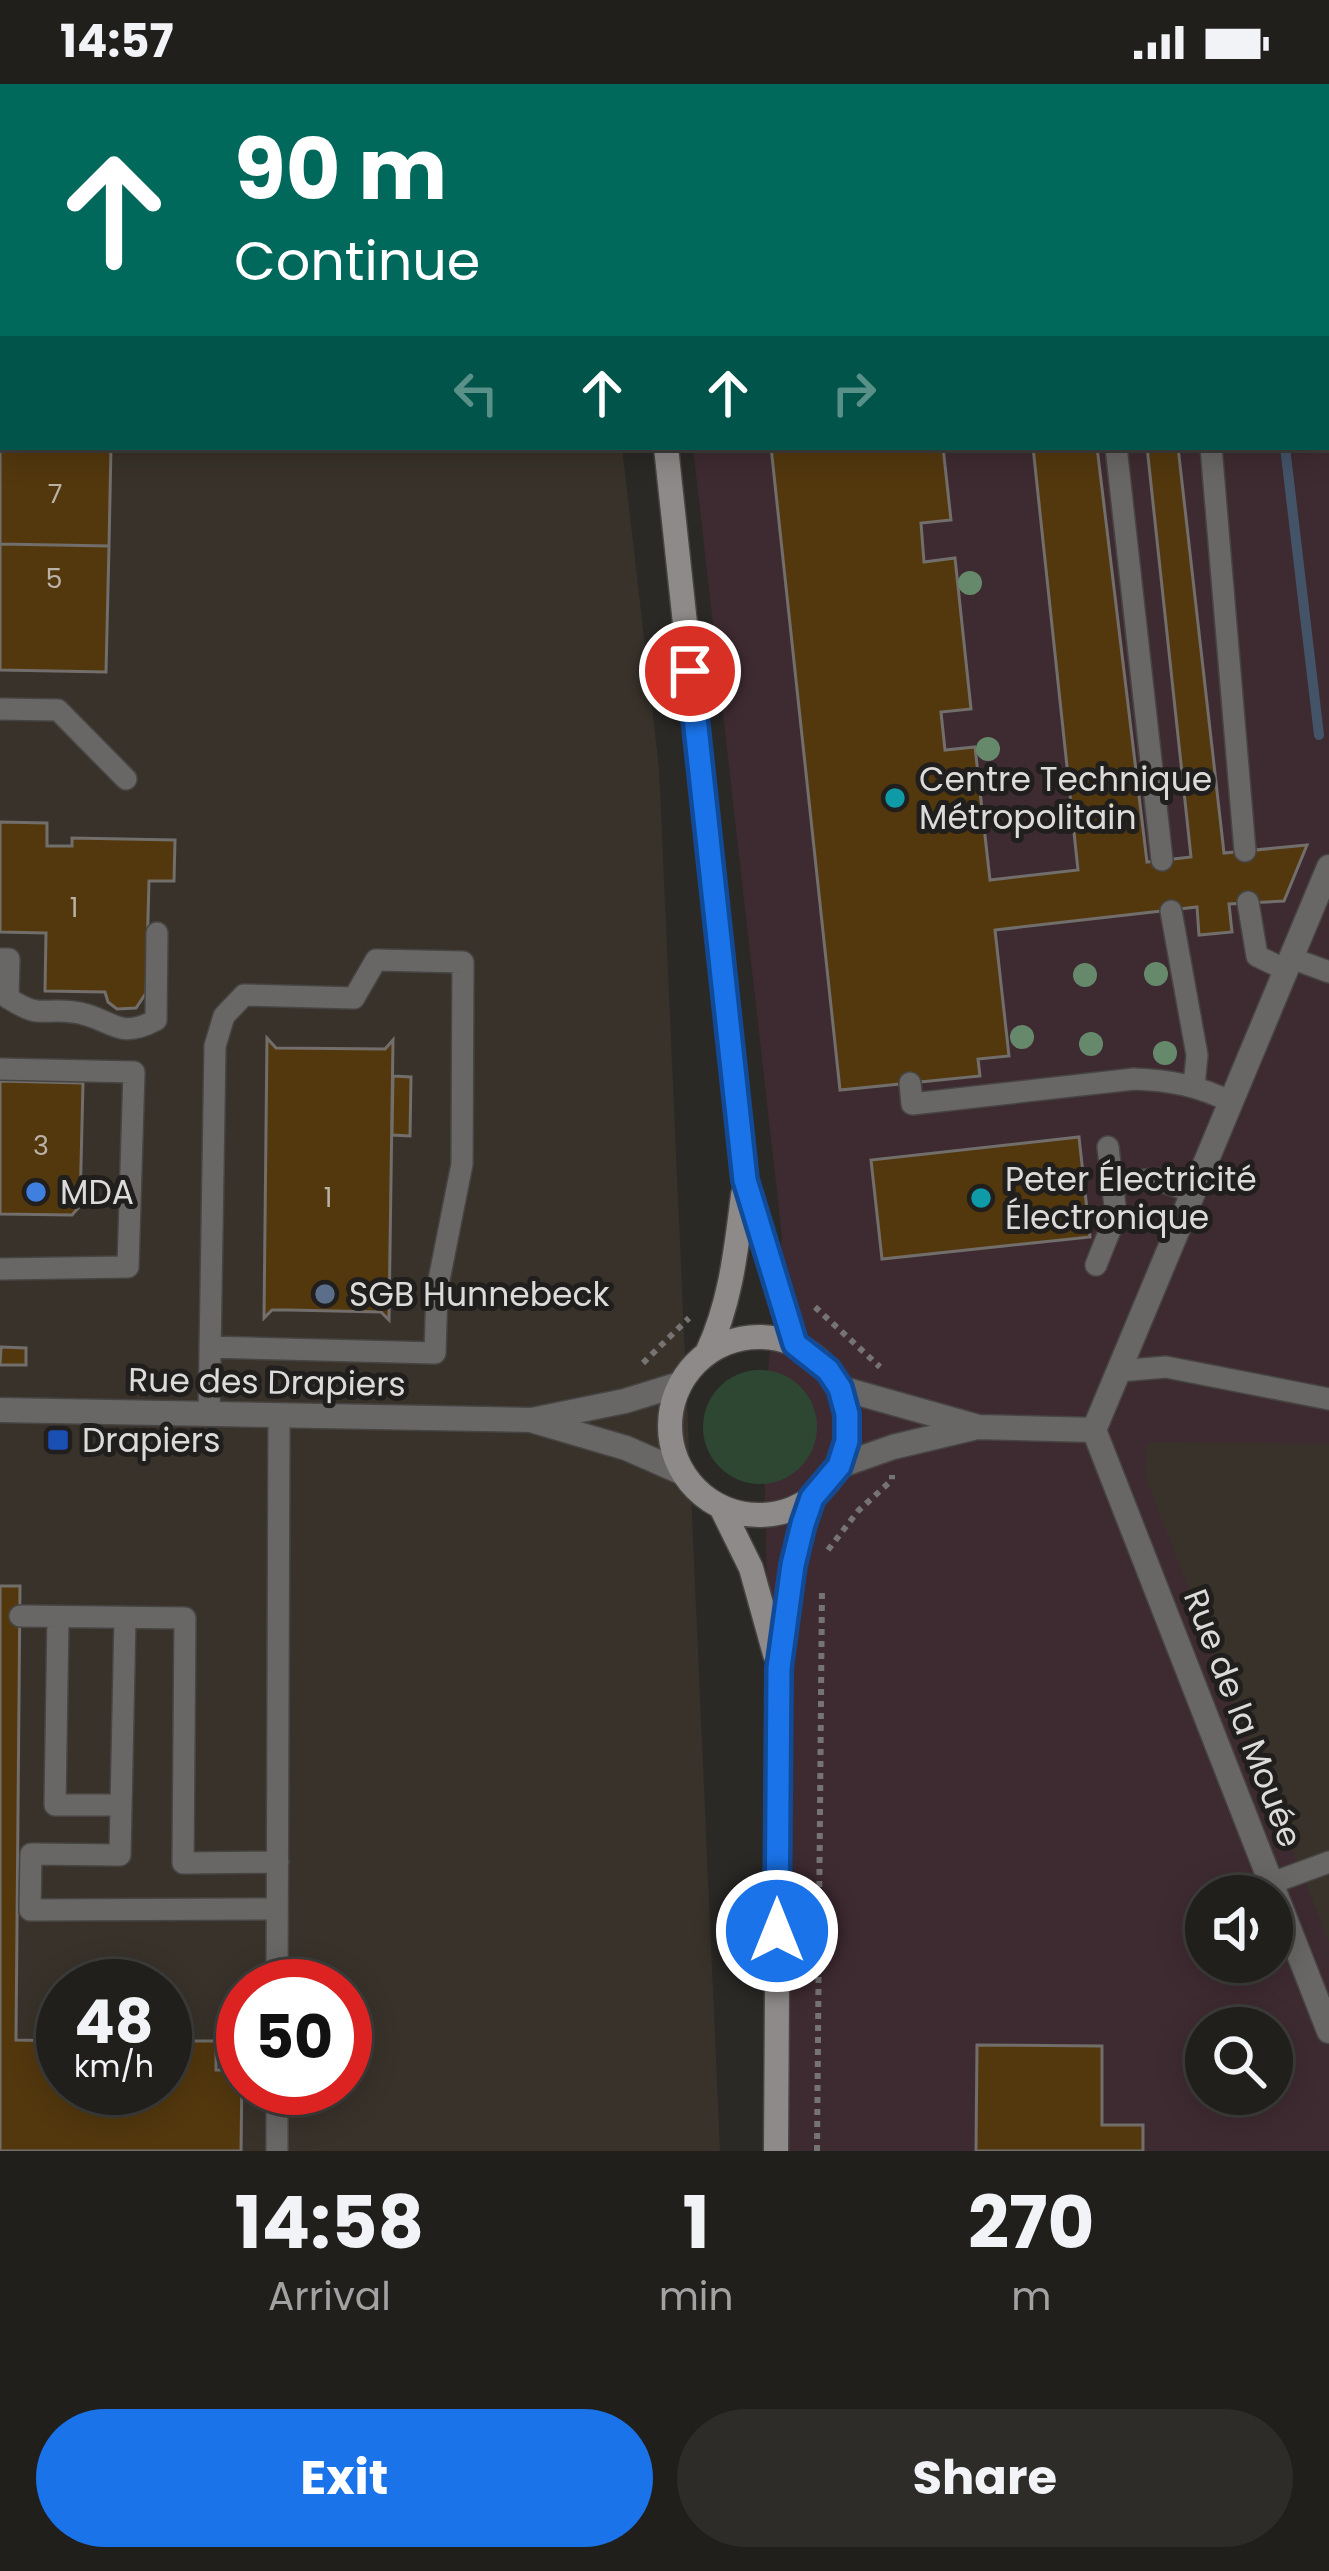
<!DOCTYPE html>
<html lang="en">
<head>
<meta charset="utf-8">
<style>
  :root { --surface:#201f1c; --page:#2d2c29; --text:#f1f3f6; --muted:#a2a2a3; --line:#3d3d3b; --accent:#1a73e8 }
  body { margin:0; font-family:Poppins,sans-serif; background:var(--page); color:var(--text); height:100vh; display:flex; flex-direction:column; font-size:45px; white-space:nowrap }
  * { box-sizing:border-box; margin:0 }
  p { font-size:39px; color:var(--muted) }
  .icon { flex:none; width:66px; height:66px; fill:none; stroke:currentColor; stroke-width:2; stroke-linecap:round; stroke-linejoin:round }
  .map { position:relative; height:2067px; overflow:hidden }
  .sheet { display:flex; flex-direction:column; background:var(--surface); flex:1 }
  .sheet>* { flex:none }
  .guide { position:absolute; left:0px; top:0px; width:1329px; height:366px; box-shadow:0 6px 30px #0003,0 0 0 3px var(--line); background:#00695c; color:#fff; overflow:hidden }
  .tools { position:absolute; left:1185px; top:1791px; display:grid; gap:24px }
  .tools a { display:grid; place-items:center; width:108px; height:108px; border-radius:50%; background:var(--surface); box-shadow:0 6px 30px #0003,0 0 0 3px var(--line); font-size:60px }
  .speed { position:absolute; left:36px; top:1875px; display:flex; gap:24px; font-size:60px; font-weight:700; text-align:center }
  .speed>* { display:grid; place-content:center; width:156px; height:156px; border-radius:50%; background:var(--surface); box-shadow:0 6px 30px #0003,0 0 0 3px var(--line); line-height:1 }
  .speed small { font-size:30px; font-weight:400 }
  .speed .limit { border:18px solid #d22; background:#fff; color:#111 }
  .pin { position:absolute; display:grid; place-items:center; width:102px; height:102px; color:#fff; margin:-51px; border:6px solid #fff; border-radius:50%; box-shadow:0 3px 12px #0007 }
  .me { position:absolute; width:132px; margin:-66px; rotate:0deg; stroke-linejoin:round; filter:drop-shadow(0 0 9px #0008) }
  .turn { display:flex; align-items:center; gap:42px; height:252px; padding:0 36px; font-size:54px }
  .turn .icon { width:156px; height:156px; stroke-width:2.5 }
  .turn b { display:block; font-size:84px; line-height:102px }
  .lanes { display:flex; align-items:center; height:114px; padding:0 36px; background:#0003; justify-content:center; gap:60px; direction:ltr }
  .lanes .off { opacity:.35 }
  .eta { display:flex; justify-content:space-evenly; align-items:center; height:204px; text-align:center }
  .eta b { font-size:72px; font-weight:700; line-height:84px }
  .primary-button { display:flex; gap:24px; margin-top:auto; padding:24px 36px }
  .primary-button a { flex:1; height:138px; border-radius:72px; background:var(--accent); color:#fff; font-size:48px; font-weight:700; line-height:138px; text-align:center }
  .primary-button a+a { background:var(--page); color:var(--text) }
  .status { display:flex; justify-content:space-between; align-items:center; height:84px; padding:0 60px; background:var(--surface); direction:ltr }
  .status svg { height:33px; fill:currentColor }
  .map>svg:first-child { display:block }
</style>
</head>
<body>
<div class="status"><b>14:57</b><svg viewBox="0 0 49 12"><path d="M0 12V9h3v3zM5 12V6h3v6zM10 12V3h3v9zM15 12V0h3v12zM26 1h20v11H26zM47 4h2v5h-2z"/></svg></div>
<div class="map">
<svg width="1329" height="2067" viewBox="0 0 1329 2067">
  <rect width="100%" height="100%" fill="#2b2926"/>
  <path fill="#3e2b31" fill-rule="evenodd" d="M653,0H1329V2067H781L763,1335L782,1152L693,363H1326V3ZM1206,1812H1272V1878H1206ZM1206,1944H1272V2010H1206Z"/>
  <path fill="#38322a" fill-rule="evenodd" d="M0,0H579L580,3H3V363H622L659,684L720,2067H0ZM63,1902H165V2004H63ZM243,1902H345V2004H243Z
    M1147,1358L1329,1360V1859L1145,1393Z"/>
  <path fill="#2e4733" d="M703 1343a57 57 0 1 1 114 0a57 57 0 1 1-114 0Z"/>
  <g fill="none" stroke-linecap="round" stroke-linejoin="round">
    <path stroke="#435469" stroke-width="10" d="M1285,363L1319,651"/>
  </g>
  <path fill="#53380e" stroke="#716e6b" stroke-width="3" d="M0,210H3V310H0Z
    M0,310L3,363H111L109,462L0,460Z
    M771,363H943L951,436L921,439L924,478L955,474L971,625L941,628L945,666L975,663L990,796L1078,786L1033,363H1097L1147,778L1191,773L1147,363H1178L1224,769L1307,761L1284,817L1229,820L1232,848L1199,851L1197,823L995,846L1009,972L978,975L980,992L840,1006Z
    M0,460L109,462L106,588L0,586Z
    M0,738L47,739V762H72V754L175,756L174,797H149L146,909L136,924L117,925L108,918L105,908L45,907L46,849L0,848Z
    M267,954L276,964L385,965L393,956L389,1236L381,1228L289,1226H272L264,1234Z
    M393,992L411,993L410,1052L392,1051Z
    M0,997L83,999L80,1122L72,1131L0,1130Z
    M1079,1053L1090,1153L882,1175L871,1076Z
    M1,1263L26,1264V1281H0Z
    M0,1502H20L16,1956L63,1957V2004H165V1957H216V1986H242L241,2067H0Z
    M977,1961L1102,1962V2041H1143V2067H976Z"/>
  <g fill="none" stroke-linecap="round" stroke-linejoin="round">
    <g stroke="#474543" stroke-width="24">
      <path id="service" d="M1081,0L1082,3
        M1176,0L1178,3
        M1116,363L1162,776
        M1211,363L1245,767
        M0,625L58,626L126,695
        M1248,818L1257,872L1286,886
        M1171,827L1197,971L1194,1002
        M1291,874L1329,888
        M0,875H9L8,914C41,935 40,924 73,928C111,932 115,958 156,936L157,849
        M0,985L134,988L128,1183L0,1185
        M910,999L912,1020L1134,995C1170,996 1199,1002 1231,1018
        M1112,1100L1155,1095L1194,1108
        M1096,1181L1116,1131L1108,1063
        M1119,1287L1166,1283L1329,1315
        M209,1331L215,962L224,932L244,911L354,914L376,876L463,878L462,1080L437,1206L435,1269L210,1263
        M20,1532L185,1534L183,1779L278,1778
        M58,1533L55,1721H121
        M125,1534L120,1771L31,1770L30,1826L277,1825
        M1272,1799L1329,1778
        M277,1902L279,1332
        M277,2067V2004"/>
    </g>
    <g stroke="#474543" stroke-width="27">
      <path id="minor" d="M1256,0L1257,3
        M1326,257L1329,274
        M1329,783L1094,1346L1329,1947
        M840,1304L975,1342
        M839,1382L893,1363L977,1343L1094,1346"/>
    </g>
    <g stroke="#474543" stroke-width="27">
      <path id="tertiary" d="M0,1326L532,1336L625,1317L680,1300
        M534,1337L626,1364L683,1389"/>
    </g>
    <g stroke="#474543" stroke-width="27">
      <path id="secondary" d="M627,0V3
        M666,363L745,1096L795,1260
        M670 1342a89 89 0 1 1 178 0a89 89 0 1 1-178 0Z
        M707,1269C731,1218 736,1166 743,1111
        M721,1423L751,1484L775,1570
        M776,2067L779,1584L793,1481L812,1414"/>
    </g>
    <path stroke="#767472" stroke-width="6" stroke-dasharray="6 6" stroke-linecap="butt" d="M815,1223L880,1283
      M643,1279L689,1234
      M828,1466L858,1427L892,1396V1391
      M817,2067L822,1503"/>
    <use href="#service" stroke="#696766" stroke-width="21"/>
    <use href="#minor" stroke="#696766" stroke-width="24"/>
    <use href="#tertiary" stroke="#696766" stroke-width="24"/>
    <use href="#secondary" stroke="#8d8a89" stroke-width="24"/>
  </g>
  <g fill="#66896b">
    <circle cx="970" cy="499" r="12"/>
    <circle cx="988" cy="665" r="12"/>
    <circle cx="1156" cy="890" r="12"/>
    <circle cx="1085" cy="891" r="12"/>
    <circle cx="1022" cy="953" r="12"/>
    <circle cx="1091" cy="960" r="12"/>
    <circle cx="1165" cy="969" r="12"/>
  </g>
  <g fill="none" stroke-linecap="round" stroke-linejoin="round">
    <g stroke="#114b97" stroke-width="30">
      <path id="route" d="M690,587L745,1096L795,1260L828,1286L840,1304L847,1330V1357L839,1382L812,1414L803,1440L793,1481L779,1584L777,1847"/>
    </g>
    <use href="#route" stroke="#1a73e8" stroke-width="21"/>
  </g>
  <g fill="#0f9aa8" stroke="#211f1d" stroke-width="4.5">
    <circle cx="895" cy="714" r="12"/>
    <circle cx="981" cy="1114" r="12"/>
  </g>
  <circle fill="#3f7fe0" stroke="#211f1d" stroke-width="4.5" cx="36" cy="1108" r="12"/>
  <circle fill="#5c6f8a" stroke="#211f1d" stroke-width="4.5" cx="325" cy="1210" r="12"/>
  <rect fill="#1a4fb4" stroke="#211f1d" stroke-width="4.5" x="46" y="1344" width="24" height="24" rx="6"/>
  <g text-anchor="middle" dominant-baseline="central" stroke-width="10" stroke-linejoin="round" paint-order="stroke">
    <g font-size="27" fill="#bab2a6">
      <text x="55" y="409">7</text>
      <text x="54" y="494">5</text>
      <text x="74" y="823">1</text>
      <text x="41" y="1061">3</text>
      <text x="328" y="1113">1</text>
    </g>
    <g font-size="33" fill="#dcdbd9" stroke="#211f1d" text-anchor="start">
      <text x="919" y="695">Centre Technique<tspan x="919" dy="38">Métropolitain</tspan></text>
      <text x="1005" y="1095">Peter Électricité<tspan x="1005" dy="38">Électronique</tspan></text>
      <text x="60" y="1108">MDA</text>
      <text x="349" y="1210">SGB Hunnebeck</text>
      <text x="82" y="1356">Drapiers</text>
    </g>
    <g font-size="33" fill="#dcdbd9" stroke="#211f1d">
      <text transform="translate(267 1298) rotate(1)">Rue des Drapiers</text>
      <text transform="translate(1243 1634) rotate(69)">Rue de la Mouée</text>
    </g>
  </g>
</svg>
<div class="tools">
<a><svg class="icon" aria-label="sound" viewBox="0 0 24 24"><path d="M4 9h4l5-4v14l-5-4H4zM17 9q2 3 0 6"/></svg></a>
<a><svg class="icon" aria-label="search" viewBox="0 0 24 24"><circle cx="10" cy="10" r="6"/><path d="M15 15l6 6"/></svg></a>
</div>
<div class="speed"><div>48<small>km/h</small></div><div class="limit">50</div></div>
<div class="pin" style="left:690px;top:587px;background:#d93025"><svg class="icon" aria-label="arrive" viewBox="0 0 24 24"><path d="M6 21V4h12l-3 4 3 4H6"/></svg></div>
<svg class="me" style="left:777px;top:1847px" viewBox="-20 -20 40 40"><circle r="17" fill="#1a73e8" stroke="#fff" stroke-width="3"/><path d="M0-11L8 9 0 5-8 9z" fill="#fff"/></svg>
<div class="guide">
<div class="turn"><svg class="icon" aria-label="ahead" viewBox="0 0 24 24"><path d="M12 20V5M6 11l6-6 6 6"/></svg><div><b>90 m</b>Continue</div></div>
<div class="lanes"><svg class="icon off" aria-label="left" viewBox="0 0 24 24"><path d="M17 20v-9H6M10 6l-5 5 5 5"/></svg><svg class="icon" aria-label="ahead" viewBox="0 0 24 24"><path d="M12 20V5M6 11l6-6 6 6"/></svg><svg class="icon" aria-label="ahead" viewBox="0 0 24 24"><path d="M12 20V5M6 11l6-6 6 6"/></svg><svg class="icon off" aria-label="right" viewBox="0 0 24 24"><path d="M7 20v-9h11M14 6l5 5-5 5"/></svg></div>
</div>
</div>
<section class="sheet">
<div class="eta">
<div><b>14:58</b><p>Arrival</p></div>
<div><b>1</b><p>min</p></div>
<div><b>270</b><p>m</p></div>
</div>
<div class="primary-button"><a>Exit</a><a>Share</a></div>
</section>
</body>
</html>
